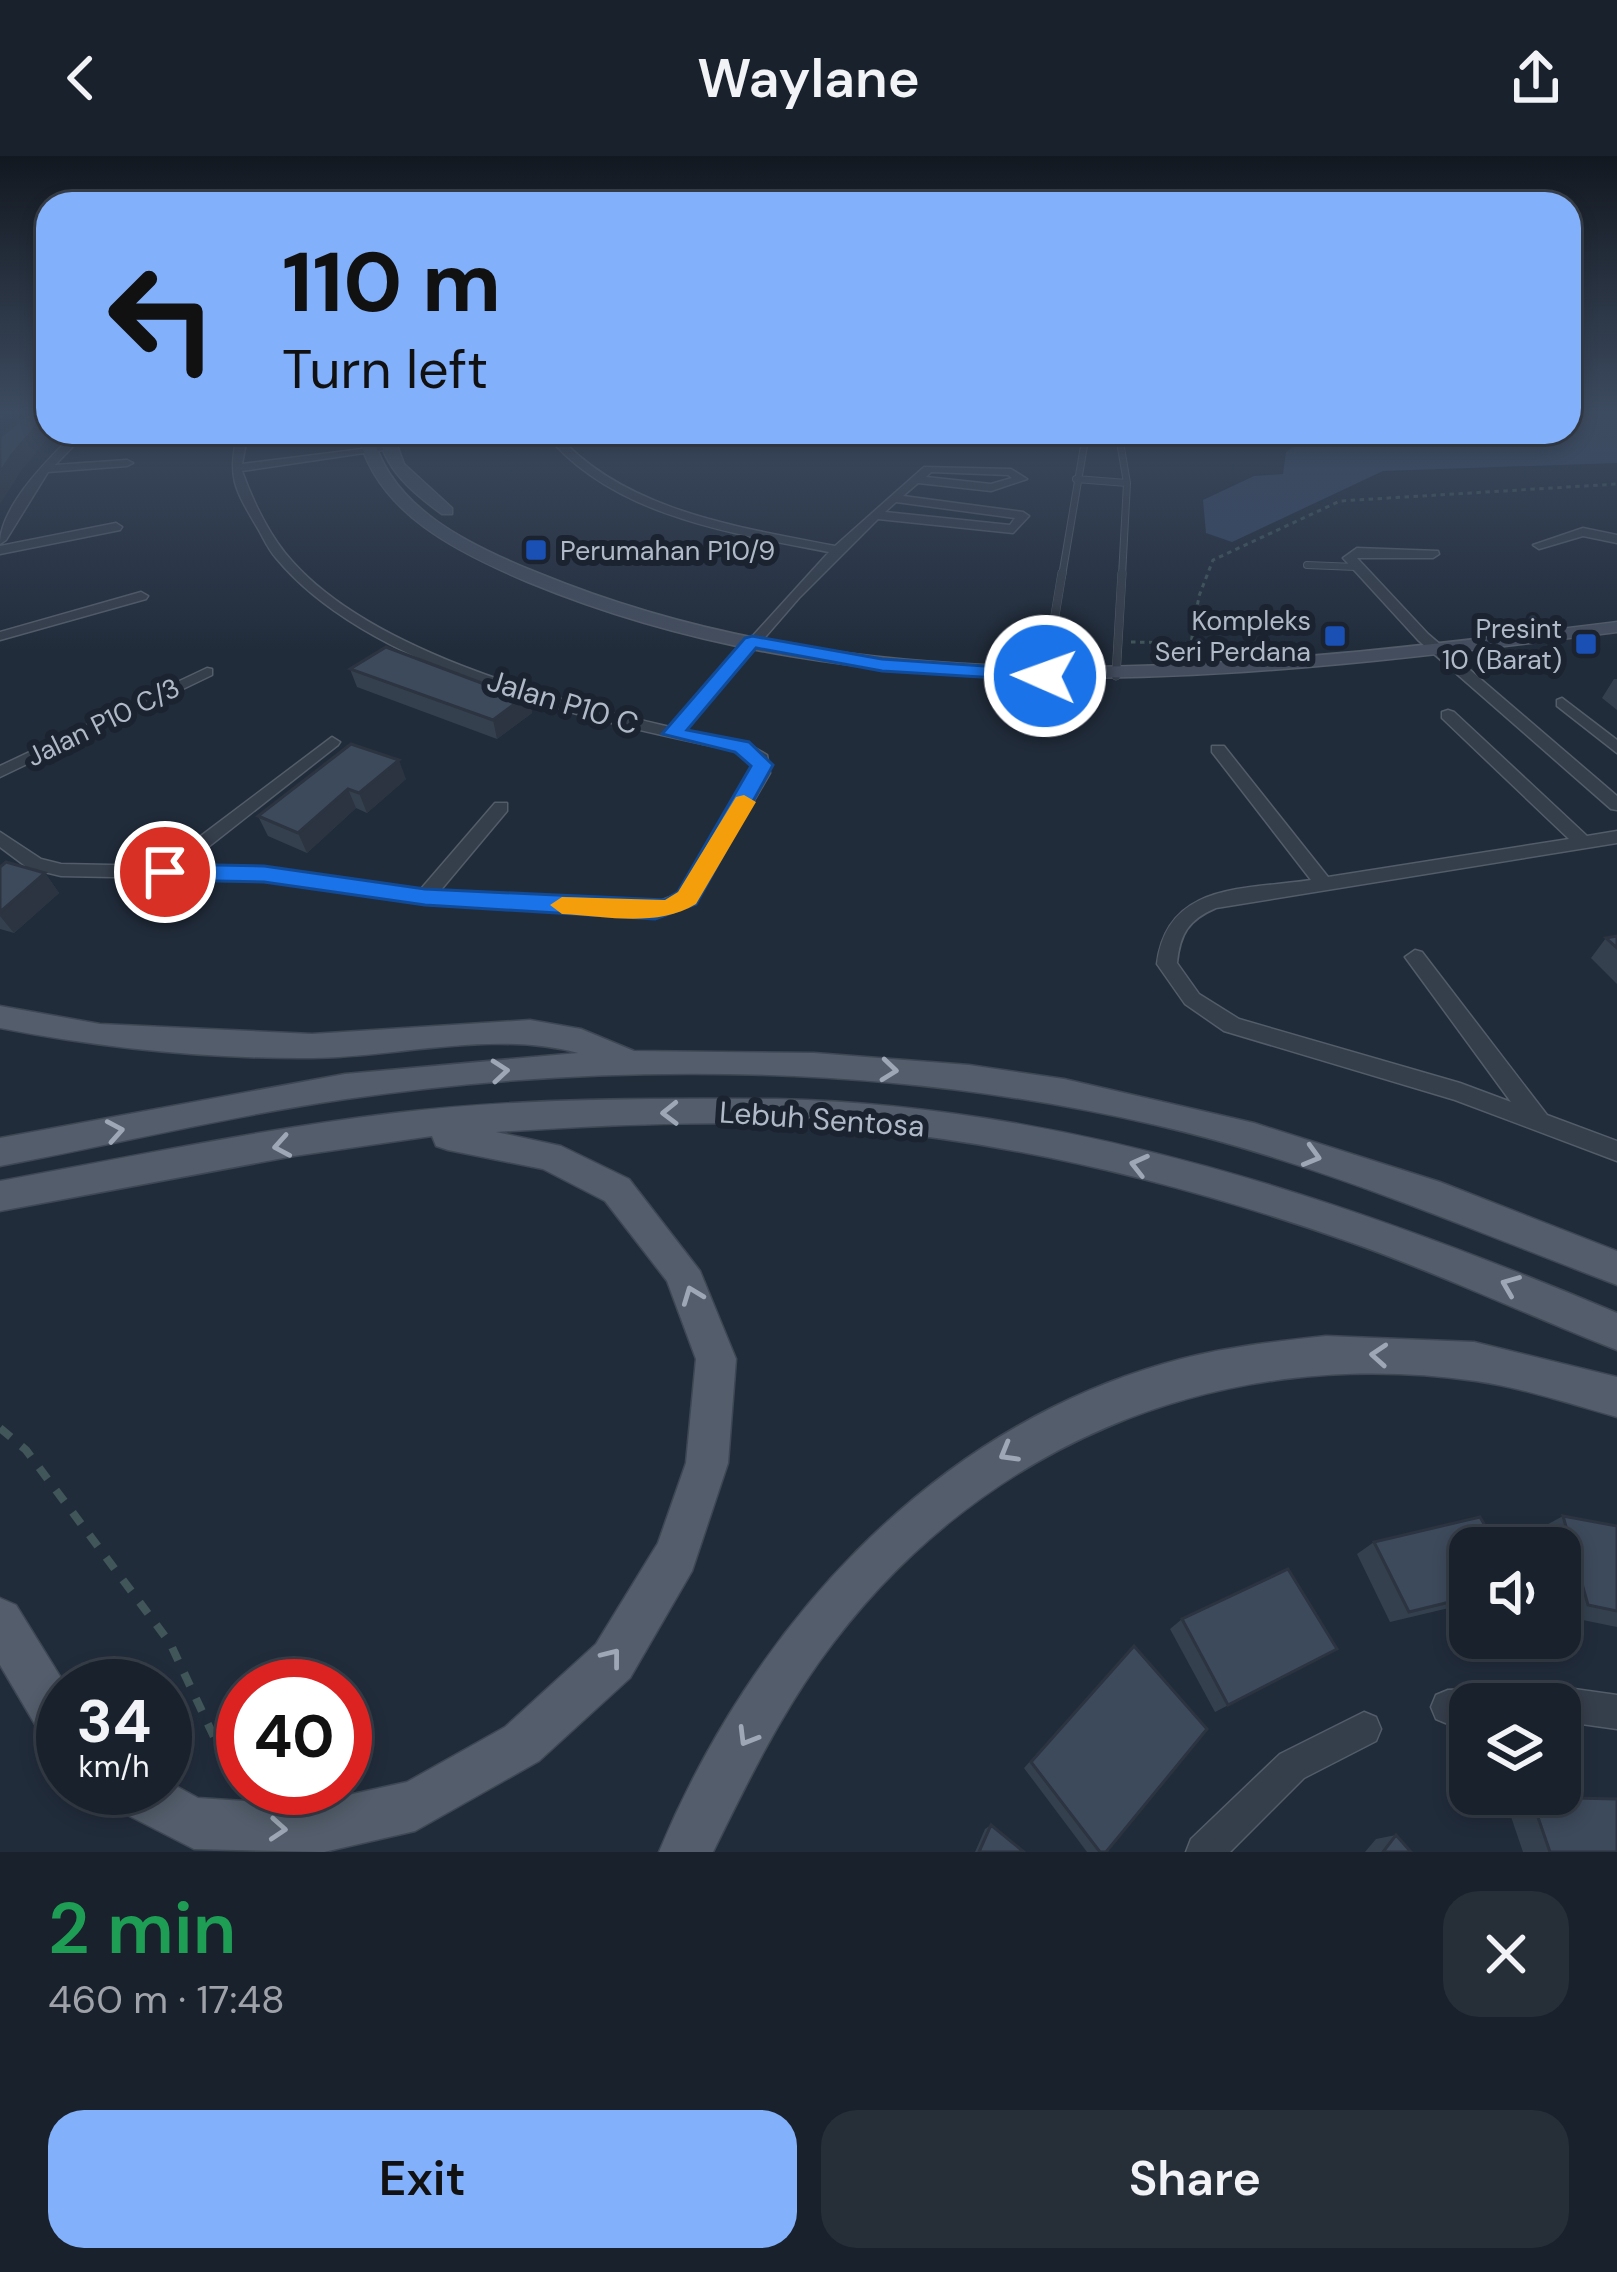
<!DOCTYPE html>
<html lang="en">
<head>
<meta charset="utf-8">
<style>
  :root { --surface:#19212c; --page:#262e38; --text:#f1f3f6; --muted:#9fa3a9; --line:#373e48; --accent:#82b0fa }
  body { margin:0; font-family:"DM Sans",sans-serif; background:var(--page); color:var(--text); height:100vh; display:flex; flex-direction:column; font-size:45px; white-space:nowrap }
  * { box-sizing:border-box; margin:0 }
  p { font-size:39px; color:var(--muted) }
  .icon { flex:none; width:66px; height:66px; fill:none; stroke:currentColor; stroke-width:2; stroke-linecap:round; stroke-linejoin:round }
  .map { position:relative; height:1696px; overflow:hidden }
  .sheet { display:flex; flex-direction:column; background:var(--surface); flex:1 }
  .sheet>* { flex:none }
  .top-card { position:absolute; left:36px; top:36px; width:1545px; height:252px; border-radius:36px; box-shadow:0 6px 18px #0003,0 0 0 3px var(--line); background:#82b0fa; color:#111; overflow:hidden }
  .tools { position:absolute; left:1449px; top:1371px; display:grid; gap:24px }
  .tools a { display:grid; place-items:center; width:132px; height:132px; border-radius:24px; background:var(--surface); box-shadow:0 6px 18px #0003,0 0 0 3px var(--line); font-size:60px }
  .speed { position:absolute; left:36px; top:1503px; display:flex; gap:24px; font-size:60px; font-weight:700; text-align:center }
  .speed>* { display:grid; place-content:center; width:156px; height:156px; border-radius:50%; background:var(--surface); box-shadow:0 6px 18px #0003,0 0 0 3px var(--line); line-height:1 }
  .speed small { font-size:30px; font-weight:400 }
  .speed .limit { border:18px solid #d22; background:#fff; color:#111 }
  .pin { position:absolute; display:grid; place-items:center; width:102px; height:102px; color:#fff; margin:-51px; border:6px solid #fff; border-radius:50%; box-shadow:0 3px 12px #0007 }
  .me { position:absolute; width:132px; margin:-66px; rotate:272deg; stroke-linejoin:round; filter:drop-shadow(0 0 9px #0008) }
  .turn { display:flex; align-items:center; gap:42px; height:252px; padding:0 48px; font-size:54px }
  .turn .icon { width:156px; height:156px; stroke-width:2.5 }
  .turn b { display:block; font-size:84px; line-height:102px }
  .round { display:grid; place-items:center; flex:none; width:126px; height:126px; border-radius:36px; background:var(--page) }
  .headline { display:flex; align-items:center; justify-content:space-between; height:204px; padding:0 48px }
  h1 { font-size:72px; font-weight:600; line-height:90px; color:#1e9e55 }
  .cta { display:flex; gap:24px; margin-top:auto; padding:24px 48px }
  .cta a { flex:1; height:138px; border-radius:36px; background:var(--accent); color:#111; font-size:48px; font-weight:600; line-height:138px; text-align:center }
  .cta a+a { background:var(--page); color:var(--text) }
  header { display:flex; justify-content:space-between; align-items:center; height:156px; padding:0 48px; background:var(--surface); font-size:54px; font-weight:600 }
  .map>svg:first-child { display:block }
</style>
</head>
<body>
<header><svg class="icon" aria-label="back" viewBox="0 0 24 24"><path d="M15 5l-7 7 7 7"/></svg>Waylane<svg class="icon" aria-label="share" viewBox="0 0 24 24"><path d="M12 15V3M7 8l5-5 5 5M5 13v7h14v-7"/></svg></header>
<div class="map">
<svg width="1617" height="1696" viewBox="0 0 1617 1696">
  <rect width="100%" height="100%" fill="#212c3b"/>
  <path fill="#354763" d="M1569,256H1617V307L1383,315L1232,386L1206,377L1203,344L1254,320L1283,318L1286,296L1316,276H1569Z"/>
  <g fill="none" stroke-linecap="round" stroke-linejoin="round">
    <g stroke="#535c69" stroke-width="8">
      <path id="lane-far1" d="M1083,276L1101,281L1121,278
        M1119,280L1127,327L1122,420
        M1076,323L1127,327
        M1307,409L1356,411
        M1062,420L1086,278"/>
    </g>
    <g stroke="#535c69" stroke-width="9">
      <path id="lane" d="M1045,520L1062,417
        M1116,520L1122,417"/>
    </g>
    <g stroke="#535c69" stroke-width="3">
      <path id="street" d="M76,276H87L55,309L127,304L133,307L127,310L48,316L6,384L0,388C0,350 50,301 76,276Z
        M238,276H248L242,308L386,290L391,293L242,315C252,343 267,374 285,397C363,494 553,544 670,571L829,396C729,377 610,359 544,276H555C623,355 738,371 835,390L924,311L1011,313L1027,323L991,335L918,327L903,340L1023,356L1029,360L1013,377L878,363L799,442L684,575L748,588L767,599L770,617L694,747L662,760L425,747L264,724L61,720L28,712L0,691V676L41,703L61,708L161,710L332,581L340,586L338,589L184,710L264,712L420,734L495,647H507V655L440,735L653,748L680,737L754,617L753,605L737,595C598,567 370,516 276,402C268,393 263,381 257,371C234,332 227,320 238,276ZM931,316L1008,319L1012,322L991,328L926,321ZM896,346L1015,362L1010,369L885,356Z
        M116,367L122,371L120,374L0,398V390Z
        M1583,372L1617,379V387L1583,380L1539,393L1533,389Z
        M1357,392L1438,395L1439,398L1433,402H1357L1428,478L1617,640V654L1611,653L1418,484L1343,402Z
        M141,436L148,440L146,443L0,484V476Z
        M207,512L212,513V519L0,621V610Z
        M1562,542L1617,584V597L1557,550V544Z
        M1448,554L1454,556L1587,680L1617,675V687L1216,752C1188,764 1180,778 1177,807L1199,838L1239,863L1460,927L1511,946L1405,801L1415,794L1422,796L1547,959L1617,985V1005L1455,944L1224,875L1185,848L1157,808C1167,726 1245,734 1311,724L1212,596V590H1224L1328,721L1569,683L1442,562V556Z
        M1519,1531H1560L1617,1539V1573L1560,1565V1548H1502L1507,1536Z
        M1470,1533L1482,1538L1486,1548H1470V1567L1448,1568L1436,1563L1431,1551L1436,1539L1448,1534Z
        M1364,1556L1376,1561L1381,1573L1376,1585L1304,1622L1230,1696H1186L1191,1683L1280,1598Z"/>
    </g>
    <g stroke="#535c69" stroke-width="3">
      <path id="secondary" d="M358,276H372C389,352 471,390 538,417C880,558 1261,510 1617,466V476C1257,522 874,569 528,426C459,397 374,356 358,276Z
        M378,276H392L404,308L452,352V358H442C413,337 384,313 378,276Z"/>
    </g>
    <g stroke="#3e4754" stroke-width="3">
      <path id="primary" d="M0,850L100,868L312,878L530,864L581,873L634,895L814,897L969,909L1064,923L1254,967L1440,1026L1617,1095V1129C1464,1071 1316,1006 1156,969C892,908 614,904 346,943C230,960 115,988 0,1010V982L345,918L578,897C493,874 399,901 312,902C207,903 102,892 0,872Z
        M777,943C1069,950 1351,1045 1617,1157V1194C1527,1159 1439,1117 1347,1085C1193,1031 1032,990 869,974C747,962 619,968 496,976L561,990L629,1023L700,1115L736,1203L728,1307L692,1415L630,1522L539,1605L415,1675L324,1696L194,1693L110,1650L103,1632H165V1624L198,1642L303,1649L407,1626L505,1571L596,1488L658,1387L686,1307L696,1203L667,1125L605,1045L543,1013L448,994L436,990L432,980L294,1000L0,1055V1025C131,1001 262,973 395,957C521,942 650,942 777,943Z
        M1326,1180L1474,1186L1617,1221V1261C1571,1248 1524,1232 1476,1225C1216,1188 972,1291 819,1506C777,1565 745,1631 713,1696H659C751,1474 927,1277 1163,1208C1216,1192 1271,1186 1326,1180Z
        M0,1442L16,1449L66,1530L63,1594L46,1587L0,1509Z"/>
    </g>
    <path stroke="#415659" stroke-width="3" stroke-dasharray="4.5 4.5" stroke-linecap="butt" d="M0,261L6,256
      M1131,486L1191,487L1199,440L1213,404L1340,345L1617,328"/>
    <path stroke="#415659" stroke-width="8" stroke-dasharray="14 14" stroke-linecap="butt" d="M0,1272L26,1294L170,1487L215,1583"/>
    <use href="#lane-far1" stroke="#353e4b" stroke-width="6"/>
    <use href="#lane" stroke="#353e4b" stroke-width="8"/>
    <use href="#street" fill="#353e4b" fill-rule="evenodd"/>
    <use href="#secondary" fill="#434d5e" fill-rule="evenodd"/>
    <use href="#primary" fill="#535d6b" fill-rule="evenodd"/>
  </g>
  <path fill="#34404e" d="M350,513L528,538L532,557L497,583L357,531Z
    M1614,523H1617V554L1602,542Z
    M351,588L406,623L367,657L356,652L307,697L268,680L258,660Z
    M0,711L45,717L59,737L14,777L0,773Z
    M1617,780V828L1591,802L1606,782Z
    M1563,1360L1617,1370V1471L1563,1460L1560,1447V1392H1546L1541,1372Z
    M1374,1386L1470,1392V1447L1390,1466L1357,1398Z
    M1182,1463L1337,1493L1215,1556L1170,1473Z
    M1134,1490L1106,1696H1087L1024,1612Z
    M1531,1641L1617,1696H1523L1506,1646Z
    M991,1669L1024,1696H975L985,1673Z
    M1396,1679L1411,1696H1365L1376,1683Z"/>
  <path fill="#2b3440" d="M48,257V276H53L21,315L0,348V317L12,299Z
    M109,276H169L111,281Z
    M174,276H215V278L177,283Z
    M528,538L532,557L497,583L493,564Z
    M399,604L406,623L367,657L359,637Z
    M348,633L356,652L307,697L298,677Z
    M45,717L59,737L14,777L0,760V756Z"/>
  <path fill="#3d4a5b" stroke="#2b3440" stroke-width="3" d="M29,256L48,257L12,299L0,317V281Z
    M386,491L492,531L496,528L528,538L493,564L350,513Z
    M351,588L399,604L359,637L348,633L298,677L258,660Z
    M6,706L45,717L0,756V711Z
    M1617,780V792L1606,782Z
    M1563,1360L1617,1370V1455L1588,1449Z
    M1480,1361L1498,1392H1470V1441L1409,1456L1374,1386Z
    M1288,1413L1337,1493L1228,1549L1182,1463Z
    M1134,1490L1207,1573L1106,1696H1100L1031,1606Z
    M1531,1641L1617,1643V1696H1550Z
    M991,1669L1024,1696H979Z
    M1396,1679L1411,1696H1383Z"/>
  <defs><path id="oneway-chevron" d="M-2-3.5L2.5 0L-2 3.5" fill="none" stroke-width="1.6" stroke-linecap="round" stroke-linejoin="round" transform="scale(3)"/></defs>
  <g stroke="#9da7b5">
    <use href="#oneway-chevron" transform="translate(889 914) rotate(6)"/>
    <use href="#oneway-chevron" transform="translate(500 915) rotate(-5)"/>
    <use href="#oneway-chevron" transform="translate(670 957) rotate(179)"/>
    <use href="#oneway-chevron" transform="translate(115 975) rotate(-10)"/>
    <use href="#oneway-chevron" transform="translate(282 990) rotate(170)"/>
    <use href="#oneway-chevron" transform="translate(1312 1000) rotate(16)"/>
    <use href="#oneway-chevron" transform="translate(1139 1009) rotate(-166)"/>
    <use href="#oneway-chevron" transform="translate(1510 1129) rotate(-158)"/>
    <use href="#oneway-chevron" transform="translate(692 1139) rotate(-111)"/>
    <use href="#oneway-chevron" transform="translate(1379 1199) rotate(-176)"/>
    <use href="#oneway-chevron" transform="translate(1008 1297) rotate(150)"/>
    <use href="#oneway-chevron" transform="translate(612 1501) rotate(-52)"/>
    <use href="#oneway-chevron" transform="translate(747 1581) rotate(121)"/>
    <use href="#oneway-chevron" transform="translate(278 1673) rotate(4)"/>
  </g>
  <linearGradient id="sky" x2="0" y2="1"><stop stop-color="#121820"/><stop offset="0.52" stop-color="#3d4b60"/><stop offset="1" stop-color="#3d4b60" stop-opacity="0"/></linearGradient>
  <rect width="1617" height="494" fill="url(#sky)"/>
  <path fill="#1a73e8" stroke="#114b97" stroke-width="3" d="M752,480L882,503L1045,514L1055,520L1045,525L882,515L756,492L687,574L749,586L773,609L696,748L655,763L425,749L264,726L165,724L153,716L165,708L264,710L425,733L665,744L678,736L751,610L735,596L662,578L745,482Z"/>
  <path fill="#f59e0b" d="M744,639L756,646L696,748C656,772 606,760 562,758L550,749L562,741L665,744L678,736L736,641Z"/>
  <g fill="#1a4fb4" stroke="#1b2330" stroke-width="4.5">
    <rect x="524" y="382" width="24" height="24" rx="6"/>
    <rect x="1323" y="468" width="24" height="24" rx="6"/>
    <rect x="1574" y="476" width="24" height="24" rx="6"/>
  </g>
  <g text-anchor="middle" dominant-baseline="central" stroke-width="12" stroke-linejoin="round" paint-order="stroke">
    <g font-size="27" fill="#b0b9c7" stroke="#1b2330" text-anchor="end">
      <text x="560" y="394" text-anchor="start">Perumahan P10/9</text>
      <text x="1311" y="464">Kompleks<tspan x="1311" dy="31">Seri Perdana</tspan></text>
      <text x="1562" y="472">Presint<tspan x="1562" dy="31">10 (Barat)</tspan></text>
    </g>
    <g font-size="27" fill="#b0b9c7" stroke="#1b2330">
      <text transform="translate(103 566) rotate(-26)">Jalan P10 C/3</text>
    </g>
    <g font-size="30" fill="#b0b9c7" stroke="#1b2330">
      <text transform="translate(563 546) rotate(17)">Jalan P10 C</text>
      <text transform="translate(822 963) rotate(4)">Lebuh Sentosa</text>
    </g>
  </g>
</svg>
<div class="tools">
<a><svg class="icon" aria-label="sound" viewBox="0 0 24 24"><path d="M4 9h4l5-4v14l-5-4H4zM17 9q2 3 0 6"/></svg></a>
<a><svg class="icon" aria-label="layers" viewBox="0 0 24 24"><path d="M12 4l9 5-9 5-9-5zM3 14l9 5 9-5"/></svg></a>
</div>
<div class="speed"><div>34<small>km/h</small></div><div class="limit">40</div></div>
<div class="pin" style="left:165px;top:716px;background:#d93025"><svg class="icon" aria-label="arrive" viewBox="0 0 24 24"><path d="M6 21V4h12l-3 4 3 4H6"/></svg></div>
<svg class="me" style="left:1045px;top:520px" viewBox="-20 -20 40 40"><circle r="17" fill="#1a73e8" stroke="#fff" stroke-width="3"/><path d="M0-11L8 9 0 5-8 9z" fill="#fff"/></svg>
<div class="top-card">
<div class="turn"><svg class="icon" aria-label="left" viewBox="0 0 24 24"><path d="M17 20v-9H6M10 6l-5 5 5 5"/></svg><div><b>110 m</b>Turn left</div></div>
</div>
</div>
<section class="sheet">
<div class="headline"><div><h1>2 min</h1><p>460 m · 17:48</p></div><a class="round"><svg class="icon" aria-label="close" viewBox="0 0 24 24"><path d="M6 6l12 12M18 6L6 18"/></svg></a></div>
<div class="cta"><a>Exit</a><a>Share</a></div>
</section>
</body>
</html>
